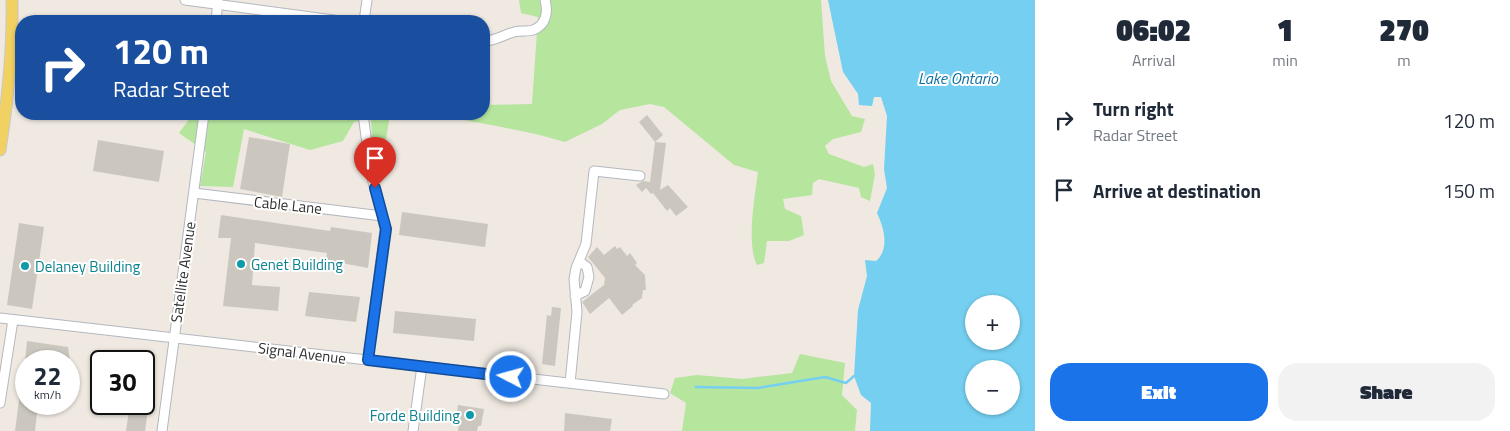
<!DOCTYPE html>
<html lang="en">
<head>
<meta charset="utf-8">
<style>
  :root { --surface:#fff; --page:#f2f2f3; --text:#1f2937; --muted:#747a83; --accent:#1a73e8 }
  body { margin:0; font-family:"Titillium Web",sans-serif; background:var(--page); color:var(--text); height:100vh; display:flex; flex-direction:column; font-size:19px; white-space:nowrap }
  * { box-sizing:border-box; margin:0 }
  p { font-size:16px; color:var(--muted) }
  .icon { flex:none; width:28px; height:28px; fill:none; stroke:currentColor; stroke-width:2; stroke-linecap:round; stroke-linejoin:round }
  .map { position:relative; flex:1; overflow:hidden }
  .drawer { display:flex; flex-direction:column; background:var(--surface); width:475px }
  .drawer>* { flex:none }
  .guide { position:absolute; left:15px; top:15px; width:475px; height:105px; border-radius:20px; box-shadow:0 1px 4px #0004; background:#1a4fa0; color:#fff; overflow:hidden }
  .fabs { position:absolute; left:965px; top:295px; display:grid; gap:10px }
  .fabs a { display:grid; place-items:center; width:55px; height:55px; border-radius:50%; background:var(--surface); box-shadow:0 1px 4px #0004; font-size:25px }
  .speed { position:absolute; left:15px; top:350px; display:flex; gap:10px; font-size:25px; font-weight:700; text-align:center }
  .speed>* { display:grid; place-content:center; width:65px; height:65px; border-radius:50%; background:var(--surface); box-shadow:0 1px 4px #0004; line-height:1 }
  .speed small { font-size:12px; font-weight:400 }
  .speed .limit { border:2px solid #111; border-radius:8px; background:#fff; color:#111 }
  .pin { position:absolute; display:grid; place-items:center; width:42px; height:42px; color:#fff; margin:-51px -21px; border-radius:50% 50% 50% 0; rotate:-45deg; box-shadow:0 0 5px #0007 }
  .pin .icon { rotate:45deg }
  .me { position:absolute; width:55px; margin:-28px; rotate:276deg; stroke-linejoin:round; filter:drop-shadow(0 0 4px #0008) }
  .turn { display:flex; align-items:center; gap:18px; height:105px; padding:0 15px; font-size:22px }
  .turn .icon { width:65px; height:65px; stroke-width:2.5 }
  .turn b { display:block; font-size:35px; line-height:42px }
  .eta { display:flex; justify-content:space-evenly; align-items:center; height:85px; text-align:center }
  .eta b { font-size:30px; font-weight:800; line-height:35px }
  .button { display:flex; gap:10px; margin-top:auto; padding:10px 15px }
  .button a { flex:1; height:58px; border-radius:20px; background:var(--accent); color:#fff; font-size:20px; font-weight:800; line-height:58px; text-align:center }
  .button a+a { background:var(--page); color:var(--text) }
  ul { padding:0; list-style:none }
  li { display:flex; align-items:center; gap:15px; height:70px; padding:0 15px }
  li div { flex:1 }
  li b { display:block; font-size:19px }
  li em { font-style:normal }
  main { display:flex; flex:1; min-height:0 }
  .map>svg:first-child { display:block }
</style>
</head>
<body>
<main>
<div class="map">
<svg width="1035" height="431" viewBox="0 0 1035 431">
  <rect width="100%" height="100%" fill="#efe9e1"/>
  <path fill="#b6e59e" d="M519,0H821L825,56L831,81L852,116L865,119L861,132L833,139L825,146L829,154L864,167L873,164L875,174L870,201L861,197L859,188L819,179L813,183L812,195L783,199L785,209L801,216L804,235L789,241H767L764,263L757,265C746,244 755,195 758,172L734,165L664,107L650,104L620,110L602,124L565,142C523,129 479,124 436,114H484V105L532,104L538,17L521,13Z
    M193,114H390L384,152V176L374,170L371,119L354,122L343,141L310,150L244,129L233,187L200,186L206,152L179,133Z
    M800,354L845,363L842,395L857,410L855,431H682L686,403L670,393L675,378L697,375L742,379L792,373Z"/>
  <path fill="#75cff0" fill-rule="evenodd" d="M828,0H1035V431H870L871,403L861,395L854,376L858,310L867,276L865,260L876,261C890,249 884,228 877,213L887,188L884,169L887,116L881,97H874L872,106L859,105L858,94L843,72ZM974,304H1011V341H974ZM974,369H1011V406H974Z"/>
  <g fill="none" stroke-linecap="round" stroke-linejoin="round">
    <path stroke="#75cff0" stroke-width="2.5" d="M696,387L758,388L825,377L846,383L854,376"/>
  </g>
  <path fill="#cbc7bf" d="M647,115L663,135L655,142L666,143L660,190L668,185L688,207L676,216L670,208L667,211L653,193L651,194L646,188L642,192L636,185L643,181L650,182L655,142L639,122Z
    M249,137L290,144L282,197L240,189Z
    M98,140L164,151L159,182L93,171Z
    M402,212L488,224L485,247L399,235Z
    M221,215L330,231L331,227L372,233L368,268L326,260L327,253L255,243L252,285L280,287L278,311L223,306L231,238H218Z
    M19,223L44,227L32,309L7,305Z
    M615,246L617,249L620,247L627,256L630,253L637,263L635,265L645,275L646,290H643L642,298L632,305L633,306L622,315L609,298L590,314L582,302L604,285L605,278L588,257L597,247L604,255Z
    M309,292L360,297L356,322L305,316Z
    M552,307L561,308L555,366L542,364L547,315L551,316Z
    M395,311L476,319L474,341L393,333Z
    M27,341L68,347L70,361H25Z
    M115,354L141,358V361H114Z
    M144,358L155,360L145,431H126L130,404H144Z
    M22,377L26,378V404H38L35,431H15Z
    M458,405L484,409L481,426H478L477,431H458L459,423L456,422Z
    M565,413L612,419L610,431H564Z"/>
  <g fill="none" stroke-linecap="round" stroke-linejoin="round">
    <g stroke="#b4b7c1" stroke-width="11">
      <path id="minor" d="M185,0L341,21
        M216,21L218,0
        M364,21L367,0
        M484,41C495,41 503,35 514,32C520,30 528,32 533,30C547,25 548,11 545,0
        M363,114L371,174L385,229L368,360
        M194,193L382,216
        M575,296L585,291L589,277L587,267L579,261
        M0,318L664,394
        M570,383L577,312L574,279L576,268L586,244L594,171L640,176
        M0,403L13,320
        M162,431L204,114
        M413,431L422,366"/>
    </g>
    <g stroke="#c9c9c9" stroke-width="13">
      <path id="major" d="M0,150C8,99 13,51 12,0"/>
    </g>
    <use href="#minor" stroke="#fff" stroke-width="9"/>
    <use href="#major" stroke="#f2d163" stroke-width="11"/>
  </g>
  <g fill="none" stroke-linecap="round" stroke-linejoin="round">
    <g stroke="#114b97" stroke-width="12">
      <path id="route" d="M375,188L386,229L368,360L511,377"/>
    </g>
    <use href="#route" stroke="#1a73e8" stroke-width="9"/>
  </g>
  <g fill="#0f9aa8" stroke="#fff" stroke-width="2">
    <circle cx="241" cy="264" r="5"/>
    <circle cx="25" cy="266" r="5"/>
    <circle cx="470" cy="415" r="5"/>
  </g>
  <g text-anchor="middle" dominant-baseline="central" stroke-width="4" stroke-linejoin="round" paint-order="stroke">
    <g font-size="15" fill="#2e2e2e" stroke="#fff">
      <text transform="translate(288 205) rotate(6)">Cable Lane</text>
      <text transform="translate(183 272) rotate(-82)">Satellite Avenue</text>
      <text transform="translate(302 353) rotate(7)">Signal Avenue</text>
    </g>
    <g font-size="15" fill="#0d838f" stroke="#fff" text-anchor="start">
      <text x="251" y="264">Genet Building</text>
      <text x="35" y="266">Delaney Building</text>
      <text x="460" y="415" text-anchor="end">Forde Building</text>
    </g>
    <g font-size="16" font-style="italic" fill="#0d6fa3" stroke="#fff">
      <text x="958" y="78">Lake Ontario</text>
    </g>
  </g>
</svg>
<div class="fabs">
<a>+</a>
<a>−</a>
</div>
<div class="speed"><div>22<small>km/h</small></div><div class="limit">30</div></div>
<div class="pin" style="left:375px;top:188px;background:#d93025"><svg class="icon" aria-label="arrive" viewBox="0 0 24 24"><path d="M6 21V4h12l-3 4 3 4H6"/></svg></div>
<svg class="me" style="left:511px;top:377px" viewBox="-20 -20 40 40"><circle r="17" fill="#1a73e8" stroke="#fff" stroke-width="3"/><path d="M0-11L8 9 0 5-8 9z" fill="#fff"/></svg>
<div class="guide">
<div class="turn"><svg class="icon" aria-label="right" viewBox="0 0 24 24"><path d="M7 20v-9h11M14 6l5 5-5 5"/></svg><div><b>120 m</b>Radar Street</div></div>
</div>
</div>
<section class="drawer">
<div class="eta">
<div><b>06:02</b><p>Arrival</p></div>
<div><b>1</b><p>min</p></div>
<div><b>270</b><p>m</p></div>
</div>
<ul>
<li><svg class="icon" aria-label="right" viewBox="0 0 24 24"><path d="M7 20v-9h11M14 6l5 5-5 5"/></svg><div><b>Turn right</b><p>Radar Street</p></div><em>120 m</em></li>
<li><svg class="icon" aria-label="arrive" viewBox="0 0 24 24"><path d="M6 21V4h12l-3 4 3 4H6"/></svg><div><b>Arrive at destination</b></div><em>150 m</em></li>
</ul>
<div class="button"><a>Exit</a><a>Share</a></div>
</section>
</main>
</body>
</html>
